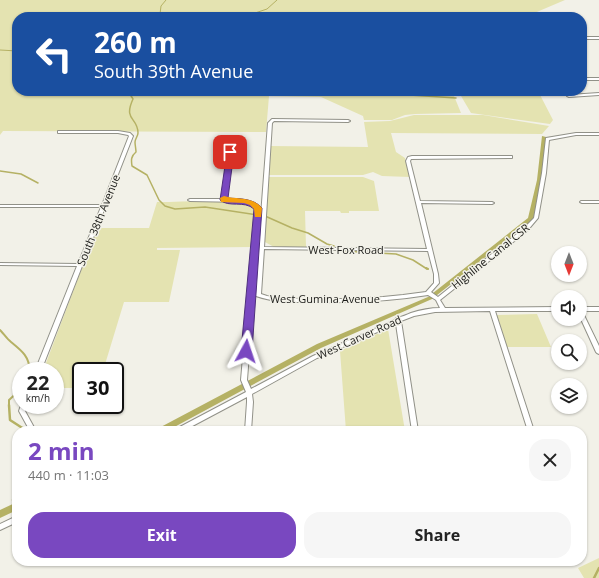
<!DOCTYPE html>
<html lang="en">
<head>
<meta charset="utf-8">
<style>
  :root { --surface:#fff; --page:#f6f6f6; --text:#222; --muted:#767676; --accent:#7948c0 }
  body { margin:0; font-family:"Open Sans",sans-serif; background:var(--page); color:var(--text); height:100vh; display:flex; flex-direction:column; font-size:15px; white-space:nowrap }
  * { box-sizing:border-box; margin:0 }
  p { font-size:13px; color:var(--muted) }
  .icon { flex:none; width:22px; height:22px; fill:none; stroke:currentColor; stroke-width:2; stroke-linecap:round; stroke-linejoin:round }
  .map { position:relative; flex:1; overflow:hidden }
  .drawer { position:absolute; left:12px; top:426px; width:575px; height:140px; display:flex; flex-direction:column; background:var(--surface); border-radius:16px; box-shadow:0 1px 3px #0004 }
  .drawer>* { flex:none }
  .guide { position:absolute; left:12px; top:12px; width:575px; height:84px; border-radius:16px; box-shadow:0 1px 3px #0004; background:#1a4fa0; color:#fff; overflow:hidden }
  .needle { width:26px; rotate:180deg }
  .controls { position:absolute; left:551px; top:246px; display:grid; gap:8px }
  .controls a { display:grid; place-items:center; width:36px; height:36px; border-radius:50%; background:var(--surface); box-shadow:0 1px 3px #0004; font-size:20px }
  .speed { position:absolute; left:12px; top:362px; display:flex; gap:8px; font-size:20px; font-weight:700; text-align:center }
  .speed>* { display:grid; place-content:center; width:52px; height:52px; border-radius:50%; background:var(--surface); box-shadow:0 1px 3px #0004; line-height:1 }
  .speed small { font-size:10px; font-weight:400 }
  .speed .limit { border:2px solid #111; border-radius:6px; background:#fff; color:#111 }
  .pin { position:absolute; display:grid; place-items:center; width:34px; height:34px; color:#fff; margin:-17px; border-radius:8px; box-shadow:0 2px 6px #0006 }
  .me { position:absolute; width:44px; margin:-22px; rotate:5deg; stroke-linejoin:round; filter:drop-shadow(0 0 3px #0008) }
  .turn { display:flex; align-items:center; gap:14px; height:84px; padding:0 16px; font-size:18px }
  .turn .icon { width:52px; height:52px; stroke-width:2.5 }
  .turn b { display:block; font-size:28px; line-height:34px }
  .round { display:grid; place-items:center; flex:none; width:42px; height:42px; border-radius:16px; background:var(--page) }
  .overview { display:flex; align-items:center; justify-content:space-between; height:68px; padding:0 16px }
  h1 { font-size:24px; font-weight:700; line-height:30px; color:var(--accent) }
  .primary-button { display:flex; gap:8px; margin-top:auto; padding:8px 16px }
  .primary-button a { flex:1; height:46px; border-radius:16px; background:var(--accent); color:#fff; font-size:16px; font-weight:700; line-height:46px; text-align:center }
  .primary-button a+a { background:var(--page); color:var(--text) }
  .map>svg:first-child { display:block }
</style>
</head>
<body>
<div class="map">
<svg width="599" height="578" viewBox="0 0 599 578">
  <rect width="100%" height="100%" fill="#f2f1e8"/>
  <path fill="#e4e3b1" d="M0,0H565L525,17H17V91H452L461,113L415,114L405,115L392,120H364L363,116L321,97L269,96L266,132L3,131L0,135Z
    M517,91H538L553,120L550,124L471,113L461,96H520Z
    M414,115H483L549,126L542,134L391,133L396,152L405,158L410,177L382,176L373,172L363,175H268L269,146L368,147L364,122L390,121Z
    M267,177H363L374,181L379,211H349V213H341L340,211H305L306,247H274L265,242Z
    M157,202C183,202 216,199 241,203C247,203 251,206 255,209L252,247L157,248V250H180L169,302H124L103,371H81V388H55V371H43L97,228H149Z
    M537,314L551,347H505L496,315Z
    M388,329L405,431H346L340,351Z
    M599,558V578H584L578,568Z"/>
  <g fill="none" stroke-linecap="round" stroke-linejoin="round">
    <path stroke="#b5b164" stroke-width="1" d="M164,17L160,14L161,6L166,0
      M243,17L267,9L277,0
      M0,50L17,51"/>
    <path stroke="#b5b164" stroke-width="1.5" d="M128,91L133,99C123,121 138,117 138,133C138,136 135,139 135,142C135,145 136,149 136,152C131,156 131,160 132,166L147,175L159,200L165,206L175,209L205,207L265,216L292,228L308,233L327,244L334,246
      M348,91L456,98
      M0,171L21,174L38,183
      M341,251L396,254L413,260L427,269"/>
    <path stroke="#b5b164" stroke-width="2" d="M426,268L428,269
      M0,330C4,334 7,339 11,342C22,351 29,356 30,371
      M9,406V400L21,389"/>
    <path stroke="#b5b164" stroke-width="2.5" d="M9,405L10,420L27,431
      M16,506L13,500L17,487
      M594,578L599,568"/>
    <path fill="#b5b164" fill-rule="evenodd" d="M542,136L546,137L541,180L534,219L432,299L321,348L167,431H156L157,429L317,344L428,297L528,218L537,180Z
      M17,502V510L0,518V510Z"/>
    <g stroke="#919188" stroke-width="2">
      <path id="minor" d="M582,37H599V39H582Z
        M582,78H599V80H582Z
        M599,93V95L569,97L567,96L569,95Z
        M272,119L348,120L350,121L348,122L274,121L272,123L264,247L427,249L406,161L408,157L412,156H512V158H511L411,159L410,161L420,201L492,202L494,203L492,204L421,203L438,274L439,283L431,292L438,297L523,229L534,218L542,173L546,138L576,133H599V135H576L549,140L546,173L538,218L527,231L440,300L445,308L558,307V311H495L534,431H528L490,311L435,312L414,316L401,321L418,431H412L396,324L317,358L252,394L253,402L251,431H245L247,402V397L183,431H175L176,429L246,392L241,380L256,208L250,204L244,202L190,201L188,200L190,199H222L230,151H232L233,152L226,199C239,200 250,198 260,208L247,380L251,389L313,356L395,320L396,318C402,317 406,315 411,313C420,310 431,308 440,308L436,300L428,295C391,301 354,303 317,302C297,302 276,303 256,296L255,295L268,123ZM264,249L428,251L434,274V283L426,292L403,295L383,297L345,299H301L282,298L267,296L261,294Z
        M58,131H118L130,133L133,136L41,371H35L77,266L0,265V263L78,264L101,207H0V205H102L129,136L128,135L118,133H58Z
        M581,201H599V203H582L580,202Z
        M580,307H599V311H582L599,346V354L597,353L596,352L580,317Z
        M21,405H27L25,411L36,431H30L19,411Z
        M17,516V522L0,530V524Z"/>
    </g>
    <use href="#minor" fill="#fff" fill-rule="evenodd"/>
  </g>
  <path fill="#7948c0" stroke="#4f2f7d" d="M230,150L234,152L228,198C240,199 253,198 262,208L252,351L250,353H243L241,351L254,209C244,200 229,208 220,200L227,152Z"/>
  <path fill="#f59e0b" d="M224,196C237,200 252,196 262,208L261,217H255L254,209L250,205L244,203L221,202L220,198Z"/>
  <g text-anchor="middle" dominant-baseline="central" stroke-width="3" stroke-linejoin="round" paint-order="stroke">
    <g font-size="11" fill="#1b1b18" stroke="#f2f1e8">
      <text transform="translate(98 220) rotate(-68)">South 38th Avenue</text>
      <text x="346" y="249">West Fox Road</text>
      <text transform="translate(490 256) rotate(-39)">Highline Canal CSR</text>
      <text x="325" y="298">West Gumina Avenue</text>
      <text transform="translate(359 337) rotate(-24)">West Carver Road</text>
    </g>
  </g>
</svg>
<div class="controls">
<a><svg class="needle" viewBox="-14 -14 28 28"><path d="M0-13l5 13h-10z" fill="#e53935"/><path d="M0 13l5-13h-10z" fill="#767676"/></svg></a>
<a><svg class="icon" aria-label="sound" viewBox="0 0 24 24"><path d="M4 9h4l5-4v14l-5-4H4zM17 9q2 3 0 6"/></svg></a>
<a><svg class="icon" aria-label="search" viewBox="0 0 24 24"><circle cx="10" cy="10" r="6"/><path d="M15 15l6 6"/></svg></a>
<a><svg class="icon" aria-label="layers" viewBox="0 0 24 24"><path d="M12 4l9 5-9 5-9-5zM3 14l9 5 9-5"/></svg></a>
</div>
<div class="speed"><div>22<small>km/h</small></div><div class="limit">30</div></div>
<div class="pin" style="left:230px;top:152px;background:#d93025"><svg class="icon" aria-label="arrive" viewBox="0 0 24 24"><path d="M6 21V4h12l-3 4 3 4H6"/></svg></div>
<svg class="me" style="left:246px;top:351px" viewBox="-20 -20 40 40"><path d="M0-17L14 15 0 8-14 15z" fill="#7948c0" stroke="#fff" stroke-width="4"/></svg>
<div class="guide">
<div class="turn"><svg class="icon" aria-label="left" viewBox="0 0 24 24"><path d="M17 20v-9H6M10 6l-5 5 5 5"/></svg><div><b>260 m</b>South 39th Avenue</div></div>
</div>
<section class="drawer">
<div class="overview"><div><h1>2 min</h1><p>440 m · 11:03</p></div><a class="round"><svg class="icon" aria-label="close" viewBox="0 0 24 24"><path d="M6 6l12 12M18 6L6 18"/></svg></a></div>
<div class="primary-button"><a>Exit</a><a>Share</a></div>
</section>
</div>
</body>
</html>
